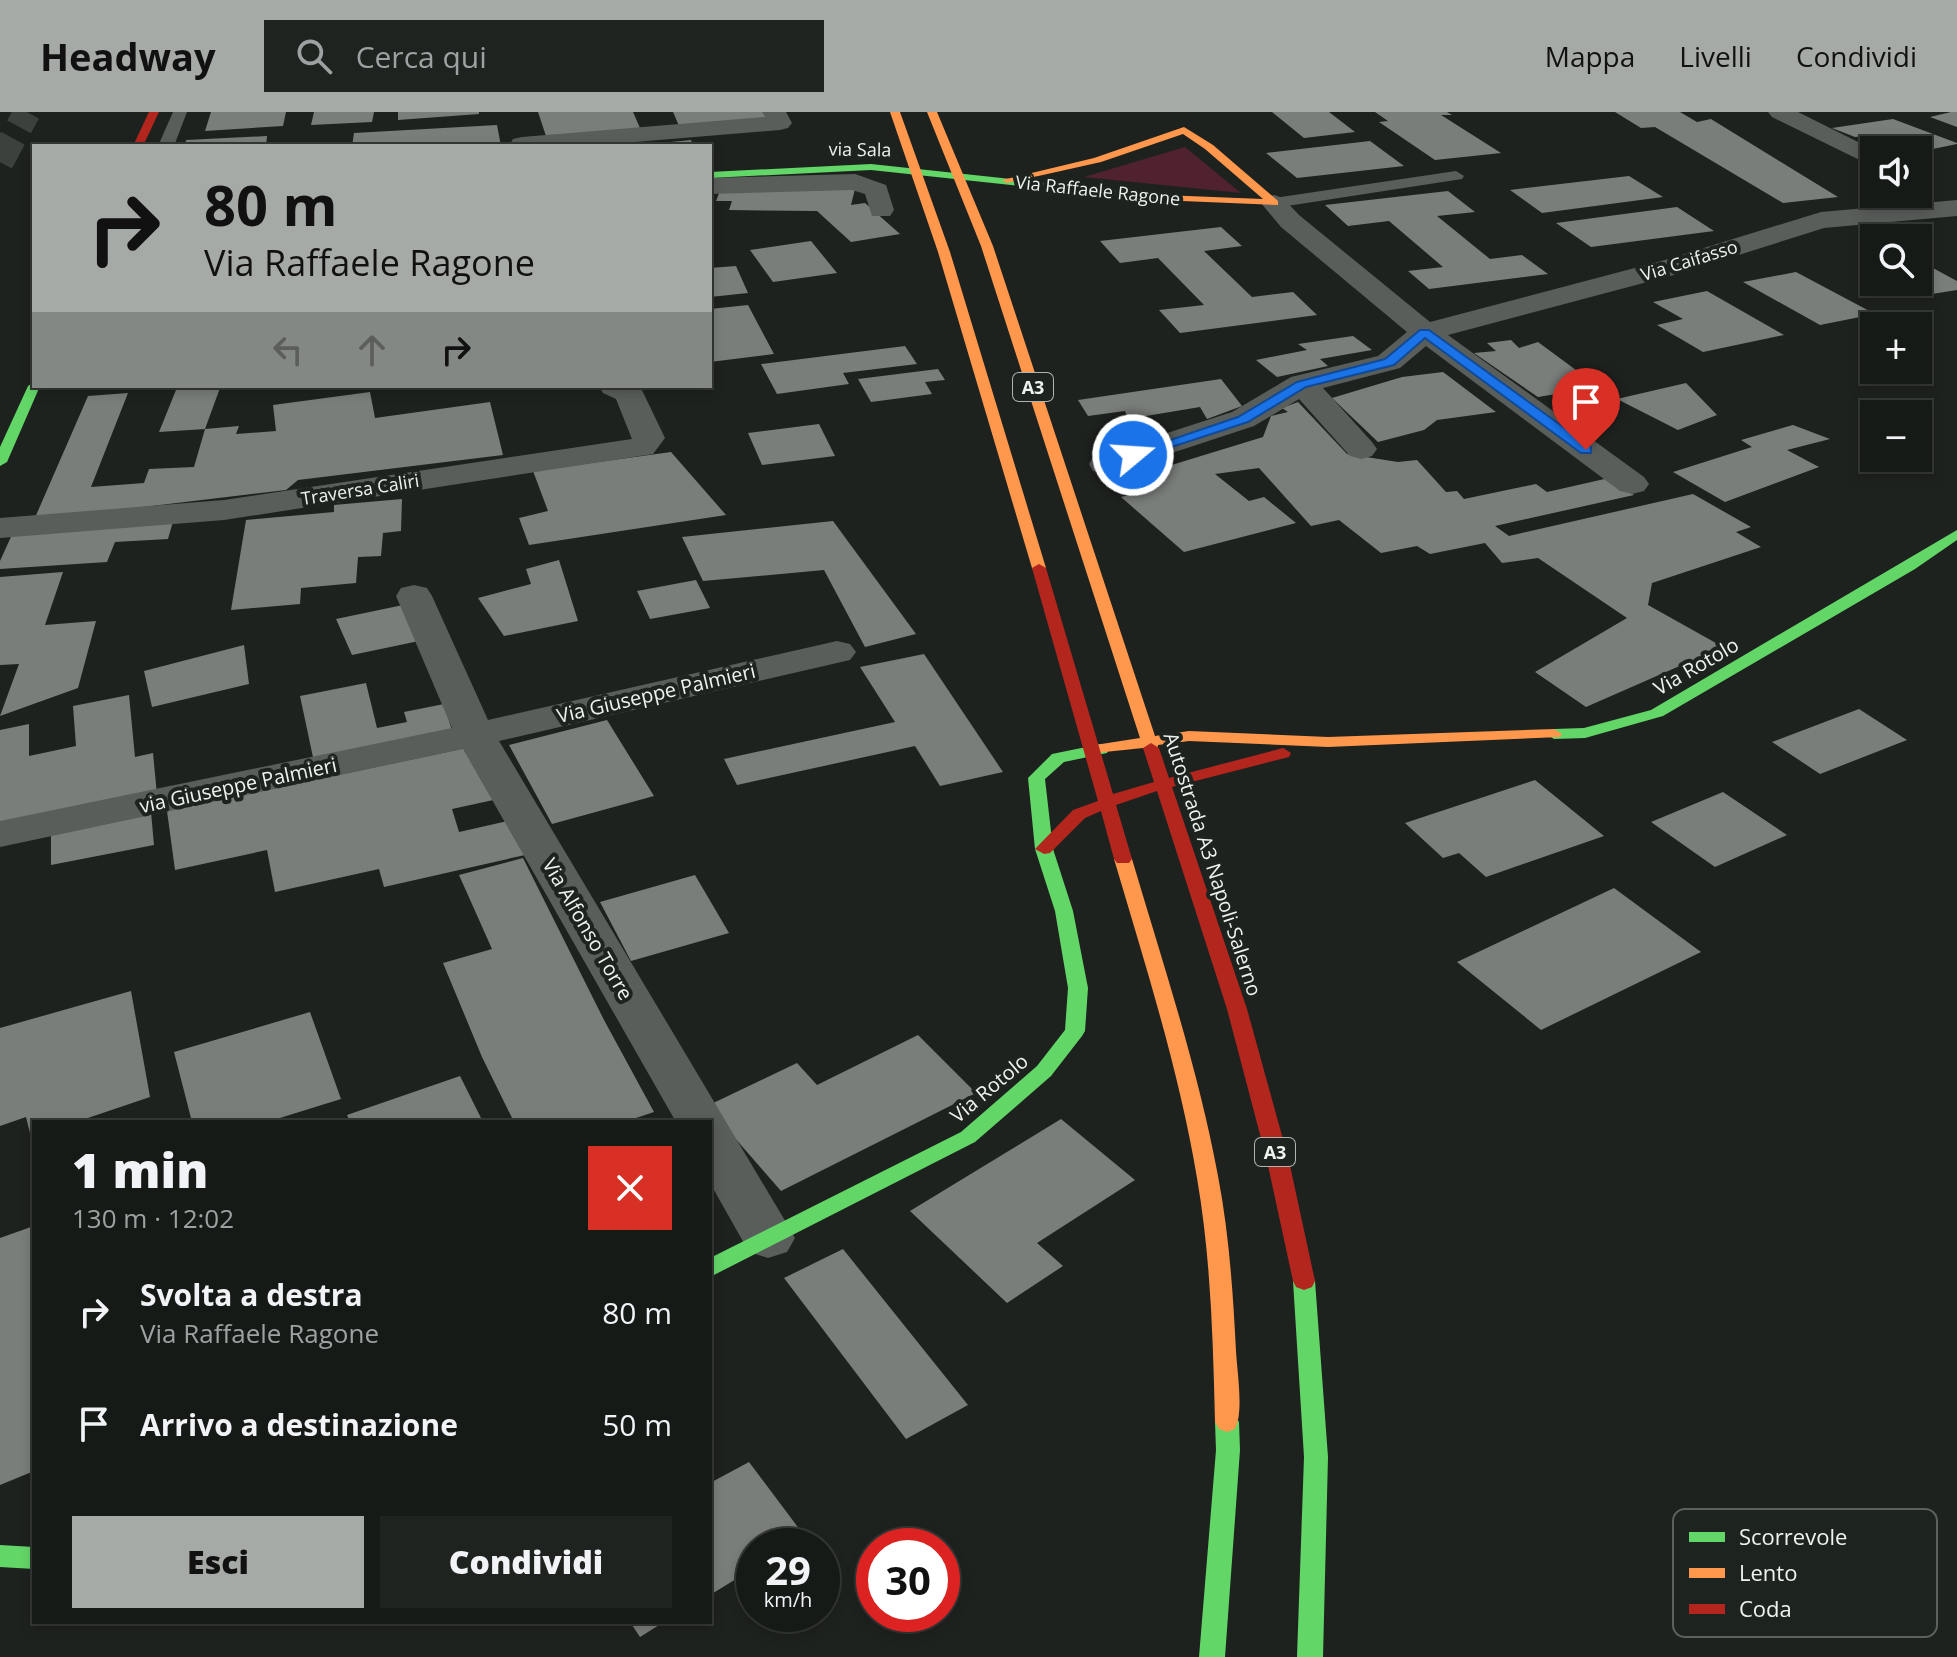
<!DOCTYPE html>
<html lang="it">
<head>
<meta charset="utf-8">
<style>
  :root { --surface:#161a17; --page:#1f2320; --text:#f1f3f6; --muted:#9ea1a1; --line:#353836; --accent:#a6aaa6 }
  body { margin:0; font-family:"Open Sans",sans-serif; background:var(--page); color:var(--text); height:100vh; display:flex; flex-direction:column; font-size:30px; white-space:nowrap }
  * { box-sizing:border-box; margin:0 }
  p { font-size:26px; color:var(--muted) }
  .icon { flex:none; width:44px; height:44px; fill:none; stroke:currentColor; stroke-width:2; stroke-linecap:round; stroke-linejoin:round }
  .map { position:relative; flex:1; overflow:hidden }
  .details { position:absolute; left:32px; top:1008px; width:680px; height:504px; display:flex; flex-direction:column; background:var(--surface); border-radius:0px; box-shadow:0 4px 12px #0003,0 0 0 2px var(--line) }
  .details>* { flex:none }
  .guide { position:absolute; left:32px; top:32px; width:680px; height:244px; border-radius:0px; box-shadow:0 4px 12px #0003,0 0 0 2px var(--line); background:#a6aaa6; color:#111; overflow:hidden }
  .tools { position:absolute; left:1860px; top:24px; display:grid; gap:16px }
  .tools a { display:grid; place-items:center; width:72px; height:72px; border-radius:0px; background:var(--surface); box-shadow:0 4px 12px #0003,0 0 0 2px var(--line); font-size:40px }
  .speed { position:absolute; left:736px; top:1416px; display:flex; gap:16px; font-size:40px; font-weight:700; text-align:center }
  .speed>* { display:grid; place-content:center; width:104px; height:104px; border-radius:50%; background:var(--surface); box-shadow:0 4px 12px #0003,0 0 0 2px var(--line); line-height:1 }
  .speed small { font-size:20px; font-weight:400 }
  .speed .limit { border:12px solid #d22; background:#fff; color:#111 }
  .pin { position:absolute; display:grid; place-items:center; width:68px; height:68px; color:#fff; margin:-82px -34px; border-radius:50% 50% 50% 0; rotate:-45deg; box-shadow:0 0 8px #0007 }
  .pin .icon { rotate:45deg }
  .me { position:absolute; width:88px; margin:-44px; rotate:72deg; stroke-linejoin:round; filter:drop-shadow(0 0 6px #0008) }
  .turn { display:flex; align-items:center; gap:28px; height:168px; padding:0 40px; font-size:36px }
  .turn .icon { width:104px; height:104px; stroke-width:2.5 }
  .turn b { display:block; font-size:56px; line-height:68px }
  .lanes { display:flex; align-items:center; height:76px; padding:0 40px; background:#0003; justify-content:center; gap:40px; direction:ltr }
  .lanes .off { opacity:.35 }
  .round { display:grid; place-items:center; flex:none; width:84px; height:84px; border-radius:0px; background:var(--page) }
  .head { display:flex; align-items:center; justify-content:space-between; height:136px; padding:0 40px }
  h1 { font-size:48px; font-weight:800; line-height:60px }
  .cta { display:flex; gap:16px; margin-top:auto; padding:16px 40px }
  .cta a { flex:1; height:92px; border-radius:0px; background:var(--accent); color:#111; font-size:32px; font-weight:800; line-height:92px; text-align:center }
  .cta a+a { background:var(--page); color:var(--text) }
  ul { padding:0; list-style:none }
  li { display:flex; align-items:center; gap:24px; height:112px; padding:0 40px }
  li div { flex:1 }
  li b { display:block; font-size:30px }
  li em { font-style:normal }
  header { display:flex; align-items:center; gap:48px; box-sizing:border-box; height:112px; padding:0 40px; background:var(--accent); color:#111 }
  header strong { font-size:38px }
  nav { display:flex; gap:44px; margin-inline-start:auto; font-size:28px }
  .search { width:560px; height:72px; background:var(--page); display:flex; align-items:center; gap:20px; box-sizing:border-box; padding:0 28px; border-radius:0px; color:var(--muted); font-size:30px }
  .map>svg:first-child { display:block }
</style>
</head>
<body>
<header>
<strong>Headway</strong>
<div class="search"><svg class="icon" aria-label="search" viewBox="0 0 24 24"><circle cx="10" cy="10" r="6"/><path d="M15 15l6 6"/></svg>Cerca qui</div>
<nav><a>Mappa</a><a>Livelli</a><a>Condividi</a></nav>
</header>
<div class="map">
<svg width="1957" height="1545" viewBox="0 0 1957 1545">
  <rect width="100%" height="100%" fill="#1e221f"/>
  <path fill="#50212f" d="M1185,35L1241,81L1084,65Z"/>
  <path fill="#7a7e7b" d="M211,0H286L283,14L205,19Z
    M314,0H374L372,10L311,13Z
    M398,0H479V2L398,8Z
    M538,0H633L640,16L546,24Z
    M673,0H765L769,8L680,16Z
    M1272,0H1329L1355,20L1304,26Z
    M1375,0H1447L1452,3H1441L1501,41L1435,48L1379,10L1388,9Z
    M1615,0H1680L1697,10L1711,7L1838,85L1783,91L1655,15L1641,16Z
    M1951,0H1957V15L1930,5Z
    M1893,7L1957,31V32L1918,40L1873,23L1855,25L1832,16Z
    M497,13L501,34H352L354,21Z
    M267,24L266,34H185L186,28Z
    M691,28L693,34H651V32Z
    M1370,29L1404,54L1297,66L1266,41Z
    M1629,64L1663,85L1542,101L1510,78Z
    M721,76L855,77L851,93L865,91L900,122L851,130L817,99L729,98L732,89H716Z
    M1448,79L1475,100L1437,104L1490,147L1522,143L1548,162L1429,177L1408,159L1443,155L1389,109L1348,114L1325,93Z
    M1677,95L1714,119L1591,135L1556,111Z
    M1221,115L1242,134L1204,139L1252,185L1293,180L1317,203L1180,221L1159,198L1204,193L1158,146L1120,151L1100,129Z
    M811,129L837,161L773,170L750,138Z
    M1918,148L1957,169V178L1913,185L1886,170H1918Z
    M736,154L748,181L710,185V156Z
    M1796,160L1875,202L1820,213L1743,170Z
    M1707,179L1784,223L1703,240L1657,213L1683,207L1653,190Z
    M748,193L774,242L710,250V197Z
    M1353,224L1372,238L1320,247L1328,254L1277,265L1256,248L1307,238L1298,232Z
    M1511,228L1519,236L1538,230L1599,275L1538,285L1474,241L1496,239L1487,231Z
    M905,234L917,252L843,261L849,272L777,282L761,252Z
    M938,257L945,268L925,270L932,282L871,290L858,267Z
    M1443,260L1496,300L1437,308L1424,318L1378,330L1332,286L1402,265Z
    M1221,267L1242,294L1207,307L1200,295L1128,307L1125,299L1088,304L1078,288Z
    M1686,271L1717,303L1678,318L1617,287Z
    M220,276L205,317L159,320L176,278Z
    M370,280L375,306L490,290L503,343L298,368L286,378L34,408L88,284L128,281L91,375L144,371L149,357L194,355L205,317L239,314L236,322L276,319L273,293Z
    M1298,290L1347,342L1398,350L1417,348L1446,380L1457,379L1464,387L1536,372L1547,380L1609,366L1634,383L1495,414L1509,424L1693,382L1751,415L1736,420L1761,435L1652,471L1648,493L1723,535L1586,595L1535,560L1627,506L1538,446L1502,451L1485,431L1430,442L1417,434L1381,441L1339,408L1311,414L1259,356L1215,362L1249,389L1264,385L1296,411L1184,440L1121,385L1155,377L1139,363L1263,325L1271,304L1288,300L1282,296Z
    M819,312L835,344L762,353L748,321Z
    M1793,313L1830,327L1787,338L1819,355L1725,390L1673,360L1752,335L1741,328Z
    M671,340L726,403L529,433L519,406L548,399L533,359Z
    M402,387L401,419L383,421L381,444L358,445L356,471L301,476L300,492L231,498L246,408L334,400V393Z
    M174,406L168,427L115,430L107,450L0,457V449L15,416Z
    M833,409L916,522L865,535L824,458L703,469L682,425Z
    M559,448L578,509L504,524L478,486L531,472L526,457Z
    M63,460L45,513L96,509L78,576L0,604L19,552L0,553V465Z
    M696,468L710,496L650,507L637,479Z
    M403,493L419,529L352,543L336,507Z
    M244,533L249,572L152,595L144,559Z
    M924,542L1003,660L940,674L915,634L737,673L724,647L895,610L860,555Z
    M366,571L377,616L407,610L404,600L444,592L453,622L314,650L300,584Z
    M129,583L135,645L153,641L157,683L0,714V618L29,612V644L76,634L73,594Z
    M1859,597L1907,628L1820,662L1772,630Z
    M607,608L654,684L552,712L509,633Z
    M480,633L498,687L452,697L459,720L512,708L525,743L384,775L379,757L275,780L267,738L175,758L167,699Z
    M1535,668L1604,724L1486,765L1459,741L1443,746L1405,711Z
    M1723,680L1787,723L1715,755L1651,710Z
    M151,700L154,733L51,753V720Z
    M523,746L604,908L654,1000L624,1010H514L482,945L443,851L492,837L459,763Z
    M695,763L729,821L631,849L600,790Z
    M1614,776L1701,840L1541,918L1457,850Z
    M131,879L150,985L76,1010H34V1024L31,1025L26,1005L0,1014V916Z
    M310,900L341,987L267,1010H192L174,940Z
    M918,923L976,981L781,1079L707,994L797,951L817,973Z
    M460,964L483,1010H350L347,1003Z
    M1061,1007L1135,1068L1037,1131L1063,1154L1007,1191L910,1099Z
    M31,1115L34,1125V1359L0,1373V1126Z
    M843,1137L968,1293L906,1327L784,1166Z
    M749,1350L806,1426L792,1434H754V1456L710,1483V1371Z
    M630,1510H664L640,1525Z"/>
  <g fill="none" stroke-linecap="round" stroke-linejoin="round">
    <path stroke="#3d413e" stroke-width="27" stroke-dasharray="27 13" stroke-linecap="butt" d="M0,50L27,0"/>
    <path fill="#5a5e5b" fill-rule="evenodd" d="M173,0H187L174,34H158Z
      M1456,59L1464,64L1462,67L1274,96L1266,91L1274,86Z"/>
    <path fill="#5a5e5b" fill-rule="evenodd" d="M762,0H786L792,11L788,16L780,18L587,34L510,32L513,27L522,25L765,5Z
      M1768,0H1798L1874,38V55L1772,5Z
      M855,62L886,73L894,98L890,104H872L865,82L852,78L710,82V66Z
      M1274,83L1283,86L1299,103L1430,210L1665,148L1821,100L1957,88V104L1824,116L1685,160L1448,223L1644,365L1649,372L1644,379L1632,382L1620,379L1426,234L1400,256L1323,276L1372,330L1377,337L1372,344L1361,347L1350,344L1299,287L1254,314L1117,359L1105,362L1093,359L1089,352L1093,345L1232,300L1291,265L1378,244L1407,220L1281,115L1261,91L1265,86Z
      M599,274H640L665,326L653,342L224,408L0,426V406L224,388L632,327L616,287L603,281Z
      M414,473L427,476L432,484L488,608L837,529L850,532L856,540L850,548L499,629L787,1112L795,1126L787,1140L768,1146L749,1140L710,1071V1010H676L463,637L0,735V709L452,616L396,484L401,476Z"/>
    <path fill="#63d668" fill-rule="evenodd" d="M871,52L1162,83L1167,86L1162,89L871,58L710,66V60Z
      M34,270V274H40L7,350L0,354V335L28,274Z
      M1957,418V428L1915,457L1663,604L1585,626L1554,627L1546,622L1554,617L1584,616L1651,598Z
      M1101,632L1109,637L1107,641L1064,650L1045,667L1053,737L1073,799L1088,876L1085,919L1082,924L1051,964L975,1030L710,1165V1146L961,1020L1037,954L1065,918L1068,876L1055,799L1035,737L1028,666L1052,642Z
      M1304,1160L1312,1163L1315,1169L1328,1345L1323,1545H1297L1304,1345L1293,1169L1296,1163Z
      M1227,1300L1235,1303L1239,1310L1240,1338L1225,1545H1199L1216,1338L1215,1310L1219,1303Z
      M0,1433L34,1435V1457L0,1455Z"/>
    <path fill="#ff974d" fill-rule="evenodd" d="M890,0H900L950,140L1046,456L1044,459H1034L1032,456L938,140Z
      M927,0H937L993,134L1155,624L1189,619L1328,625L1554,617L1562,622L1560,625L1328,635L1189,629L1158,633L1157,640L1151,641L1143,636L1095,641L1093,637L1095,633L1140,626L981,134Z
      M1184,15L1213,33L1278,89V93L1158,88L1157,86L1162,83L1263,87L1205,37L1183,22L1101,50L1007,71L1002,68L1094,46Z
      M1123,742L1132,747C1163,852 1198,956 1218,1064C1229,1121 1233,1180 1236,1239C1237,1259 1244,1300 1235,1317L1227,1320L1219,1317L1215,1310C1213,1229 1211,1147 1197,1066C1179,958 1145,852 1114,747Z"/>
    <path fill="#b3261e" fill-rule="evenodd" d="M149,0H159L143,34H133Z
      M1039,452L1046,456L1113,682L1154,670L1143,636L1151,631L1159,636L1169,666L1283,636L1291,641L1289,645L1172,675L1247,897L1289,1049L1315,1169L1312,1175L1304,1178L1296,1175L1293,1169L1267,1049L1227,897L1157,679L1116,693L1132,747L1129,751H1117L1114,747L1101,699L1085,706L1050,741L1044,742L1035,737L1073,698L1098,689L1032,456Z"/>
  </g>
  <path fill="#1a73e8" stroke="#114b97" stroke-width="2" d="M1420,218H1429L1591,335V341H1581L1425,226L1394,253L1306,275L1248,310L1138,346L1126,343L1238,305L1297,270L1385,247Z"/>
  <g text-anchor="middle" dominant-baseline="central" stroke-width="8" stroke-linejoin="round" paint-order="stroke">
    <g font-size="18" fill="#eff3ef" stroke="#1d231e">
      <text transform="translate(860 37) rotate(1)">via Sala</text>
      <text transform="translate(1098 78) rotate(6)">Via Raffaele Ragone</text>
      <text transform="translate(1689 148) rotate(-17)">Via Caifasso</text>
      <text transform="translate(360 377) rotate(-9)">Traversa Caliri</text>
    </g>
    <g fill="#1d231e" stroke="#b0b5b0" stroke-width="2">
      <rect x="1013" y="261" width="40" height="28" rx="6"/>
      <rect x="1255" y="1026" width="40" height="28" rx="6"/>
    </g>
    <g font-size="18" font-weight="bold" fill="#eff3ef">
      <text x="1033" y="275">A3</text>
      <text x="1275" y="1040">A3</text>
    </g>
    <g font-size="20" fill="#eff3ef" stroke="#1d231e">
      <text transform="translate(1696 554) rotate(-30)">Via Rotolo</text>
      <text transform="translate(656 581) rotate(-13)">Via Giuseppe Palmieri</text>
      <text transform="translate(238 673) rotate(-12)">via Giuseppe Palmieri</text>
      <text transform="translate(1213 752) rotate(72)">Autostrada A3 Napoli-Salerno</text>
      <text transform="translate(588 817) rotate(60)">Via Alfonso Torre</text>
      <text transform="translate(989 976) rotate(-40)">Via Rotolo</text>
    </g>
  </g>
  <rect x="1673" y="1397" width="264" height="128" rx="12" fill="#1d231e" stroke="#5c615d" stroke-width="2"/>
  <rect x="1689" y="1420" width="36" height="10" fill="#63d668"/>
  <rect x="1689" y="1456" width="36" height="10" fill="#ff974d"/>
  <rect x="1689" y="1492" width="36" height="10" fill="#b3261e"/>
  <g font-size="22" fill="#eff3ef">
    <text x="1739" y="1433">Scorrevole</text>
    <text x="1739" y="1469">Lento</text>
    <text x="1739" y="1505">Coda</text>
  </g>
</svg>
<div class="tools">
<a><svg class="icon" aria-label="sound" viewBox="0 0 24 24"><path d="M4 9h4l5-4v14l-5-4H4zM17 9q2 3 0 6"/></svg></a>
<a><svg class="icon" aria-label="search" viewBox="0 0 24 24"><circle cx="10" cy="10" r="6"/><path d="M15 15l6 6"/></svg></a>
<a>+</a>
<a>−</a>
</div>
<div class="speed"><div>29<small>km/h</small></div><div class="limit">30</div></div>
<div class="pin" style="left:1586px;top:338px;background:#d93025"><svg class="icon" aria-label="arrive" viewBox="0 0 24 24"><path d="M6 21V4h12l-3 4 3 4H6"/></svg></div>
<svg class="me" style="left:1133px;top:343px" viewBox="-20 -20 40 40"><circle r="17" fill="#1a73e8" stroke="#fff" stroke-width="3"/><path d="M0-11L8 9 0 5-8 9z" fill="#fff"/></svg>
<div class="guide">
<div class="turn"><svg class="icon" aria-label="right" viewBox="0 0 24 24"><path d="M7 20v-9h11M14 6l5 5-5 5"/></svg><div><b>80 m</b>Via Raffaele Ragone</div></div>
<div class="lanes"><svg class="icon off" aria-label="left" viewBox="0 0 24 24"><path d="M17 20v-9H6M10 6l-5 5 5 5"/></svg><svg class="icon off" aria-label="ahead" viewBox="0 0 24 24"><path d="M12 20V5M6 11l6-6 6 6"/></svg><svg class="icon" aria-label="right" viewBox="0 0 24 24"><path d="M7 20v-9h11M14 6l5 5-5 5"/></svg></div>
</div>
<section class="details">
<div class="head"><div><h1>1 min</h1><p>130 m · 12:02</p></div><a class="round" style="background:#d93025;color:#fff"><svg class="icon" aria-label="close" viewBox="0 0 24 24"><path d="M6 6l12 12M18 6L6 18"/></svg></a></div>
<ul>
<li><svg class="icon" aria-label="right" viewBox="0 0 24 24"><path d="M7 20v-9h11M14 6l5 5-5 5"/></svg><div><b>Svolta a destra</b><p>Via Raffaele Ragone</p></div><em>80 m</em></li>
<li><svg class="icon" aria-label="arrive" viewBox="0 0 24 24"><path d="M6 21V4h12l-3 4 3 4H6"/></svg><div><b>Arrivo a destinazione</b></div><em>50 m</em></li>
</ul>
<div class="cta"><a>Esci</a><a>Condividi</a></div>
</section>
</div>
</body>
</html>
